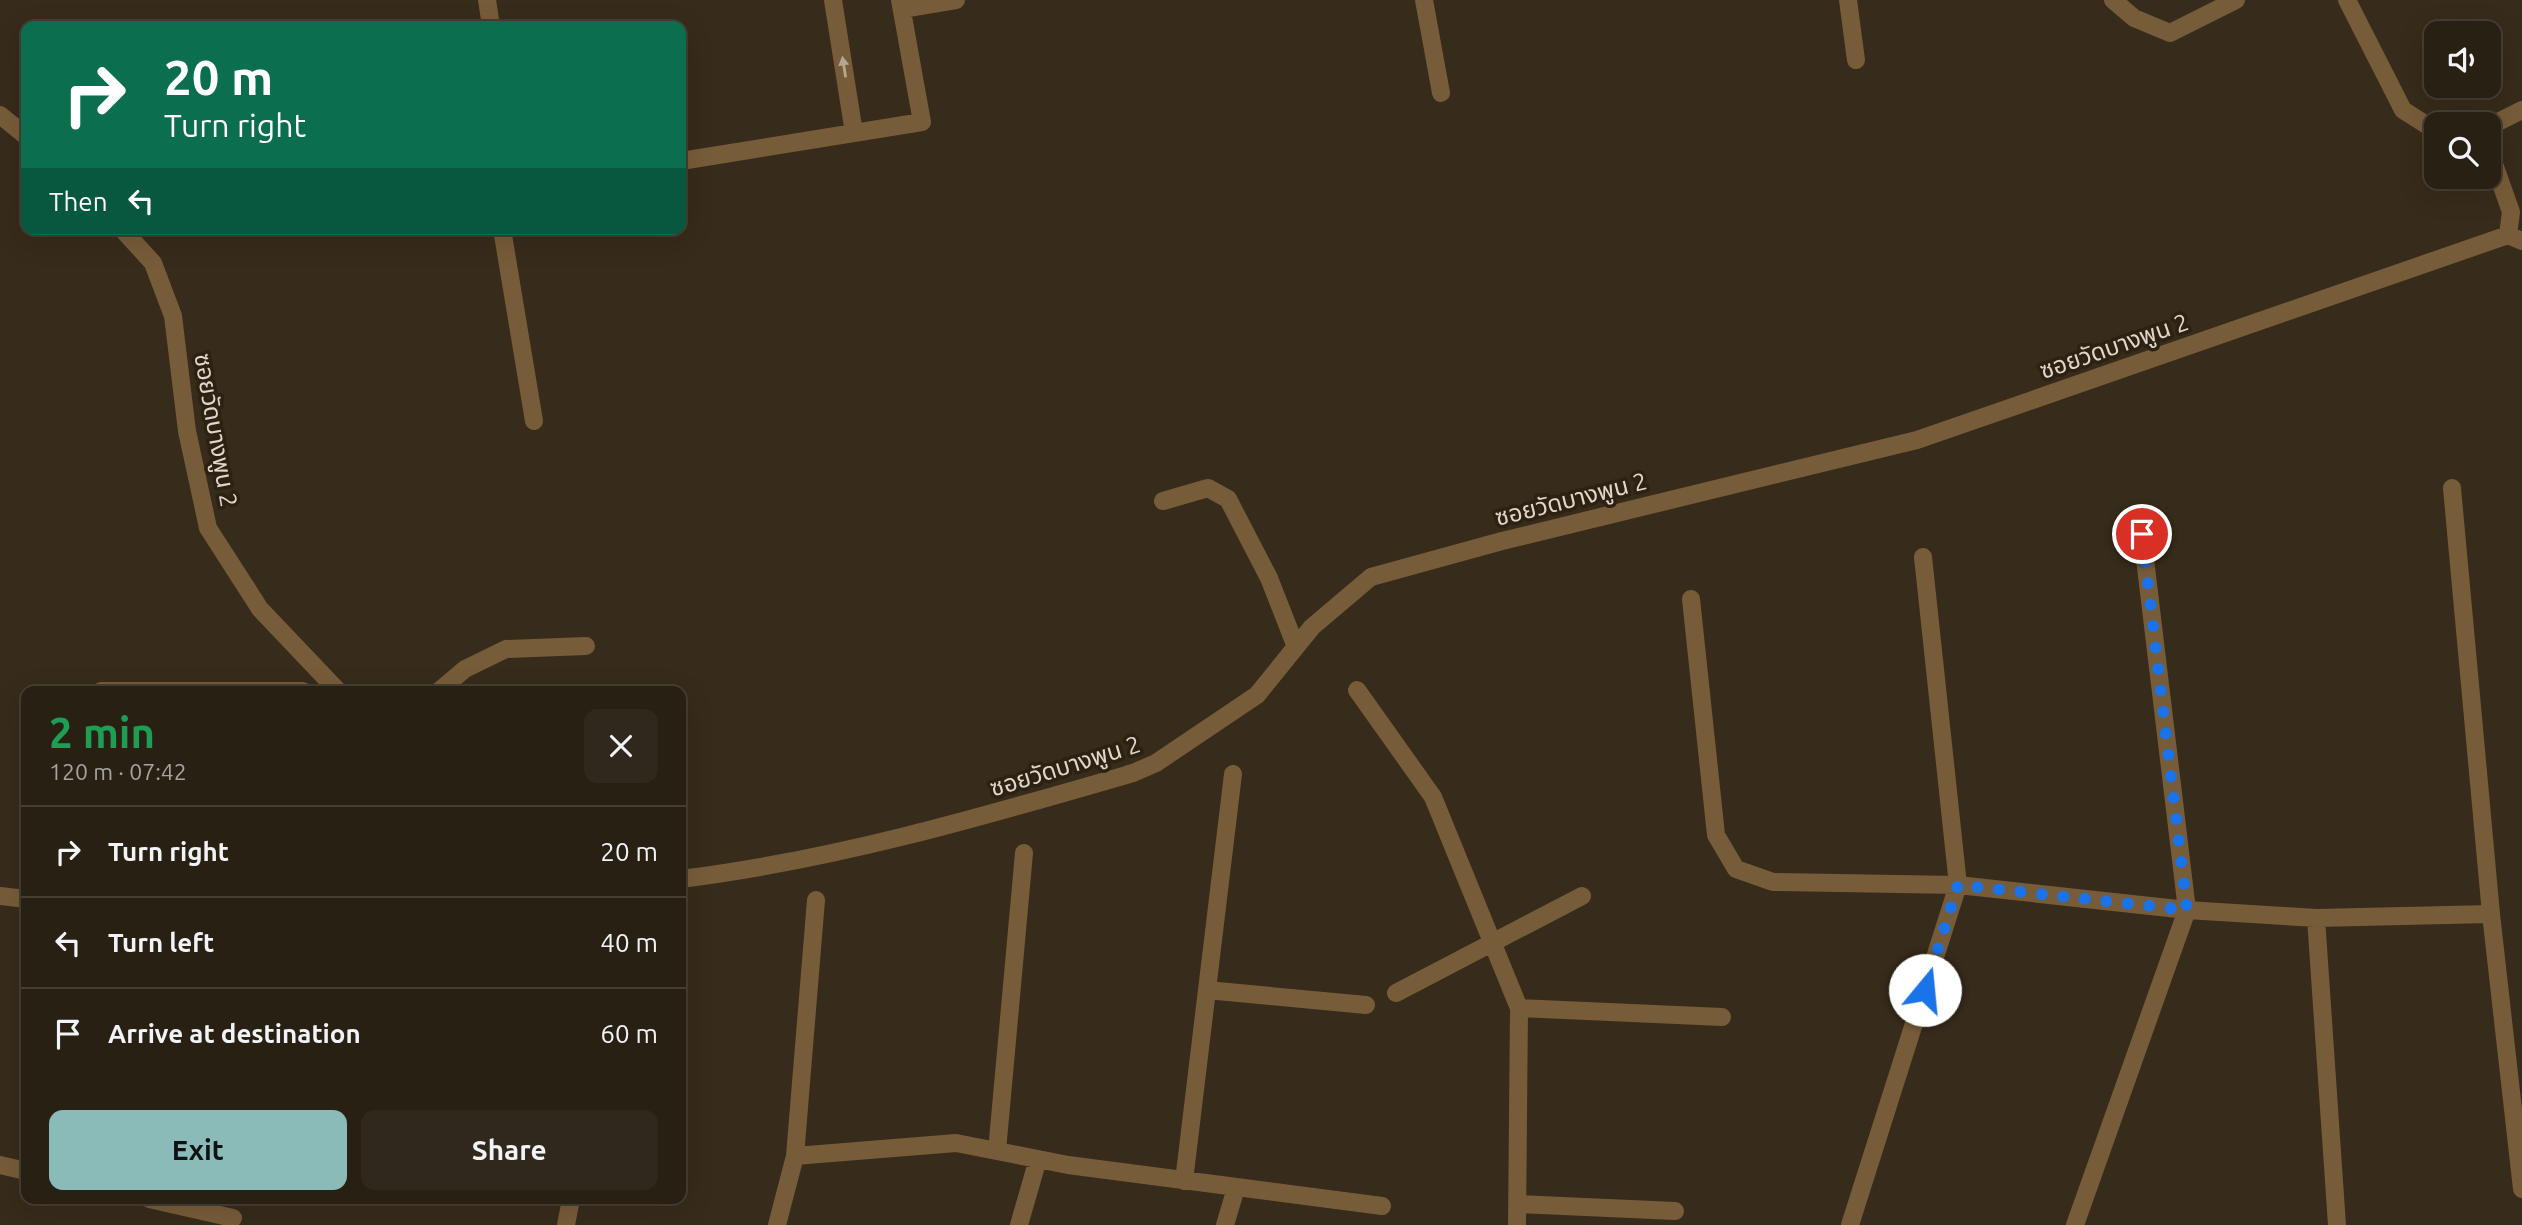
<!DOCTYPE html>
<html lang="en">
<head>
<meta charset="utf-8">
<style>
  :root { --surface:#292014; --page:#31281d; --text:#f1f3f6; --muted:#a5a3a0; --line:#453e34; --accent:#8bbbb9 }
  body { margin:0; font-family:Ubuntu,"Noto Sans Thai",sans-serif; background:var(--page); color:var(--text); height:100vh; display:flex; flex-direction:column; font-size:26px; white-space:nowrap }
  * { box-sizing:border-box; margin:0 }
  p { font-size:23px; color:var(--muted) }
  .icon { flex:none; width:38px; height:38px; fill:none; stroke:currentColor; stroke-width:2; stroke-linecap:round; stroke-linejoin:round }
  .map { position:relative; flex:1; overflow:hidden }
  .panel { position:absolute; left:21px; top:686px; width:665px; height:518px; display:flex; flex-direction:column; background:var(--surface); border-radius:14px; box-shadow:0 7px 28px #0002,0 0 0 2px var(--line) }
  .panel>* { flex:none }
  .guide { position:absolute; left:21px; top:21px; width:665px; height:214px; border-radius:14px; box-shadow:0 7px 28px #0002,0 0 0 2px var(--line); background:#0b6e4f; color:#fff; overflow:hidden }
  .tools { position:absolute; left:2424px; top:21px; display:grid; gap:14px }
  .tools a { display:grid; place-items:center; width:77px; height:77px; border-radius:14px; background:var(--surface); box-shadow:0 7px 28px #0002,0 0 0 2px var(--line); font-size:35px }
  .pin { position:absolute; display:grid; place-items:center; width:60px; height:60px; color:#fff; margin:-30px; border:4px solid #fff; border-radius:50%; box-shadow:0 2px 7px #0007 }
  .me { position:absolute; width:77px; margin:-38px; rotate:17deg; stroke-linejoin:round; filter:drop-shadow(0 0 5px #0008) }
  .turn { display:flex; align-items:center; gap:24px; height:147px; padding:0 28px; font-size:32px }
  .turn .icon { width:91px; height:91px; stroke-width:2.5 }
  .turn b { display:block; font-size:49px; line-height:60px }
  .then { display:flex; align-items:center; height:66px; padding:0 28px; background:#0003; gap:14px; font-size:26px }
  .round { display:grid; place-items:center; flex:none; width:74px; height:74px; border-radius:14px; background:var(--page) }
  .summary { display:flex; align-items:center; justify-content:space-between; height:119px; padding:0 28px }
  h1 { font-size:42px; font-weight:600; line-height:52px; color:#1e9e55 }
  .button { display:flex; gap:14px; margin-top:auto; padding:14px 28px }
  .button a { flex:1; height:80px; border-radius:14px; background:var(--accent); color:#111; font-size:28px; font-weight:600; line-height:80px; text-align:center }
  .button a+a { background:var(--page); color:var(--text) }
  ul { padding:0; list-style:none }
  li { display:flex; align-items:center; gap:21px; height:91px; padding:0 28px; border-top:2px solid var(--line) }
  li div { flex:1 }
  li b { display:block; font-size:26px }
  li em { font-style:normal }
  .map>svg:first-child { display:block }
</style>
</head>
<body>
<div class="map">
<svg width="2522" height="1225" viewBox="0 0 2522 1225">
  <rect width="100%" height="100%" fill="#372b1b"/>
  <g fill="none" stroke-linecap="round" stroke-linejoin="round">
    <path stroke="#775c39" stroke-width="18" d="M502,229L534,421
      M0,1165L26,1171
      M149,1199L233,1218"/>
    <path stroke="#775c39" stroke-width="18" d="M487,0L491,26
      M833,0L854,133
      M1424,0L1441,93
      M1848,0L1856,60
      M2113,0L2134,18L2170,33L2236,0
      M2347,0L2403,110L2436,131
      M902,9L956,0
      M0,115L26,136
      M2488,127L2522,110
      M2488,147L2511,212L2508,235
      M681,161L922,122L900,0
      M122,229L153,263L173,316L187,431L208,528L260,609L338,691
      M2452,488L2491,914L2522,1189
      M1163,501L1208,488L1228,499L1269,578L1296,647
      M1691,599L1716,835L1736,869L1773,882L1958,885L2187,910L2316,918L2491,914
      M1357,690L1433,797L1519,1008L1517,1225
      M101,691H303
      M439,691L465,669L506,649L586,646
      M681,879C835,860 985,816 1133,773L1156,763L1257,695L1312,627L1371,577L1502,541L1917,440L2508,235L2522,241
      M0,896L26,899
      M2316,918L2337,1225
      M1207,990L1366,1005
      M1396,993L1582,896
      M1519,1008L1722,1017
      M997,1151L1024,853
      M795,1156L956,1143L1068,1165L1382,1206
      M1184,1181L1233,774
      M1520,1204L1675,1211
      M566,1225L571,1199
      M777,1225L795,1156L816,900
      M1019,1225L1038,1159
      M1225,1225L1236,1188
      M1850,1225L1958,885L1923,557
      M2075,1225L2187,910L2142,534"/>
  </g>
  <defs><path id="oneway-solid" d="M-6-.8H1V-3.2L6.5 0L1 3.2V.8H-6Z" transform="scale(1.75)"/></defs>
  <use fill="#b5a692" href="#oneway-solid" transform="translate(844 67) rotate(-99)"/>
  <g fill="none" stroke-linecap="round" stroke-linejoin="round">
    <path stroke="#1a73e8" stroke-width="12" stroke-dasharray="0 21.6" d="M1925,990L1958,885L2187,910L2142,534"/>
  </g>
  <g text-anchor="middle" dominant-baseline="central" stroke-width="7" stroke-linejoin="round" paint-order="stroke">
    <g font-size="24" fill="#dfd7cd" stroke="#2d2111">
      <text transform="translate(2114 346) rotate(-19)">ซอยวัดบางพูน 2</text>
      <text transform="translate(216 430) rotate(80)">ซอยวัดบางพูน 2</text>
      <text transform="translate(1571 499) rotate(-14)">ซอยวัดบางพูน 2</text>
      <text transform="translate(1065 766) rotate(-17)">ซอยวัดบางพูน 2</text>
    </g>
  </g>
</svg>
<div class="tools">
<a><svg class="icon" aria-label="sound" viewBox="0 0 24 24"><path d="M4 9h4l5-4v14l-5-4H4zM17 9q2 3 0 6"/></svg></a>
<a><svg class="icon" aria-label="search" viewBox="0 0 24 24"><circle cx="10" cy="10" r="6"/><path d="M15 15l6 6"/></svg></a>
</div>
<div class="pin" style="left:2142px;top:534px;background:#d93025"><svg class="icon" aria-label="arrive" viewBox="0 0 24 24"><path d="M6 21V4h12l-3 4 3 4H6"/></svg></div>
<svg class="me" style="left:1925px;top:990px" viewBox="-20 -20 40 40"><circle r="19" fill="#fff"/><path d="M0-13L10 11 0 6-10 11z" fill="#1a73e8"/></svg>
<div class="guide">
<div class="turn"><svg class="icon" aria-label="right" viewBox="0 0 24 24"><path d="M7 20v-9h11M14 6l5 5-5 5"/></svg><div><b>20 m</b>Turn right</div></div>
<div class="then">Then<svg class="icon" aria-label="left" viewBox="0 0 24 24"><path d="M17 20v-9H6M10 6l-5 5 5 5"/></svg></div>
</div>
<section class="panel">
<div class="summary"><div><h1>2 min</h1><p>120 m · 07:42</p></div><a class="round"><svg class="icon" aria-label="close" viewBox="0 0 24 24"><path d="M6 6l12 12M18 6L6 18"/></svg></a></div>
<ul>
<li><svg class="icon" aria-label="right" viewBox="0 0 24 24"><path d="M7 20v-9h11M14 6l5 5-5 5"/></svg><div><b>Turn right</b></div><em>20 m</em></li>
<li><svg class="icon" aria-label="left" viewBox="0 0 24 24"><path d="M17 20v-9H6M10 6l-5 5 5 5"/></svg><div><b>Turn left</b></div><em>40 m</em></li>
<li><svg class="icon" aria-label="arrive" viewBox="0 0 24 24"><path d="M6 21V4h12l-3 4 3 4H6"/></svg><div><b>Arrive at destination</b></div><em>60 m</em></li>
</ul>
<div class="button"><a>Exit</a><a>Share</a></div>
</section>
</div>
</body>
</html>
